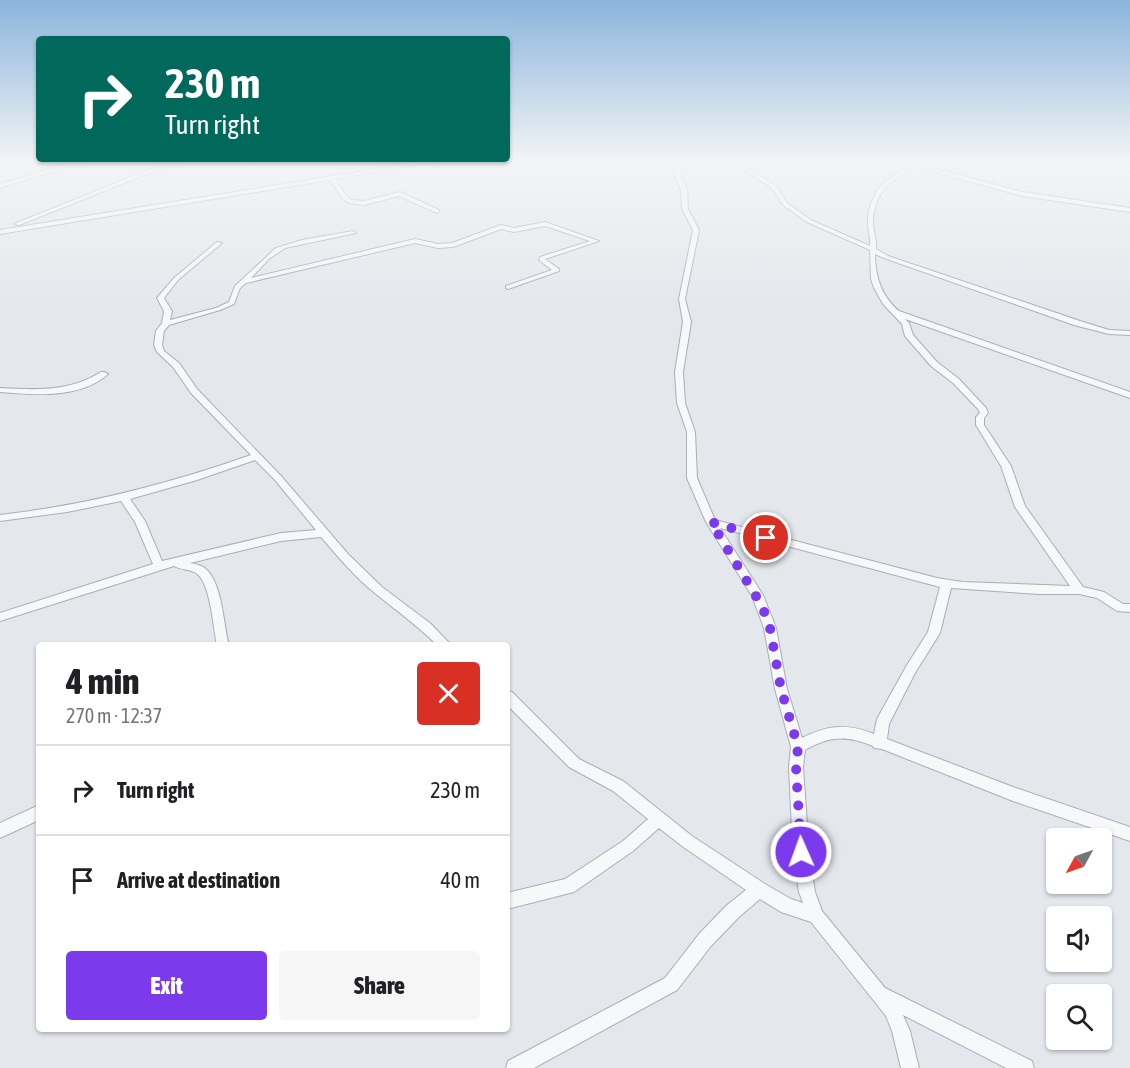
<!DOCTYPE html>
<html lang="en">
<head>
<meta charset="utf-8">
<style>
  :root { --surface:#fff; --page:#f6f6f6; --text:#202124; --muted:#757577; --line:#e0e0e0; --accent:#7c3aed }
  body { margin:0; font-family:"Asap Condensed",sans-serif; background:var(--page); color:var(--text); height:100vh; display:flex; flex-direction:column; font-size:22px; white-space:nowrap }
  * { box-sizing:border-box; margin:0 }
  p { font-size:20px; color:var(--muted) }
  .icon { flex:none; width:33px; height:33px; fill:none; stroke:currentColor; stroke-width:2; stroke-linecap:round; stroke-linejoin:round }
  .map { position:relative; flex:1; overflow:hidden }
  .drawer { position:absolute; left:36px; top:642px; width:474px; height:390px; display:flex; flex-direction:column; background:var(--surface); border-radius:6px; box-shadow:0 2px 4px #0004 }
  .drawer>* { flex:none }
  .hud { position:absolute; left:36px; top:36px; width:474px; height:126px; border-radius:6px; box-shadow:0 2px 4px #0004; background:#00695c; color:#fff; overflow:hidden }
  .needle { width:39px; rotate:230deg }
  .tools { position:absolute; left:1046px; top:828px; display:grid; gap:12px }
  .tools a { display:grid; place-items:center; width:66px; height:66px; border-radius:6px; background:var(--surface); box-shadow:0 2px 4px #0004; font-size:30px }
  .pin { position:absolute; display:grid; place-items:center; width:51px; height:51px; color:#fff; margin:-26px; border:3px solid #fff; border-radius:50%; box-shadow:0 2px 6px #0007 }
  .me { position:absolute; width:66px; margin:-33px; rotate:358deg; stroke-linejoin:round; filter:drop-shadow(0 0 4px #0008) }
  .turn { display:flex; align-items:center; gap:21px; height:126px; padding:0 30px; font-size:27px }
  .turn .icon { width:78px; height:78px; stroke-width:2.5 }
  .turn b { display:block; font-size:42px; line-height:51px }
  .round { display:grid; place-items:center; flex:none; width:63px; height:63px; border-radius:6px; background:var(--page) }
  .overview { display:flex; align-items:center; justify-content:space-between; height:102px; padding:0 30px }
  h1 { font-size:36px; font-weight:800; line-height:45px }
  .primary-button { display:flex; gap:12px; margin-top:auto; padding:12px 30px }
  .primary-button a { flex:1; height:69px; border-radius:6px; background:var(--accent); color:#fff; font-size:24px; font-weight:800; line-height:69px; text-align:center }
  .primary-button a+a { background:var(--page); color:var(--text) }
  ul { padding:0; list-style:none }
  li { display:flex; align-items:center; gap:18px; height:90px; padding:0 30px; border-top:2px solid var(--line) }
  li div { flex:1 }
  li b { display:block; font-size:22px }
  li em { font-style:normal }
  .map>svg:first-child { display:block }
</style>
</head>
<body>
<div class="map">
<svg width="1130" height="1068" viewBox="0 0 1130 1068">
  <rect width="100%" height="100%" fill="#e4e7ec"/>
  <g fill="none" stroke-linecap="round" stroke-linejoin="round">
    <g stroke="#a9aeb7" stroke-width="2">
      <path id="minor" d="M81,160H89L0,188V184Z
        M179,160H186L142,176L19,225L14,224L138,174Z
        M432,160H444L335,179L347,197L352,200L364,201L400,192L439,210V212L437,213L399,196L364,205L349,203L343,199L330,180L0,234V230Z
        M687,160H693L684,167L680,174L687,190L688,209L699,230L685,299L691,322L683,372L685,403L695,432L697,478L715,520L937,578L962,582L1070,586L1015,507L1001,466L976,425V417L980,413L978,409L953,383L931,366L905,336L902,324L883,304L874,288L871,279L870,250L807,222L783,205L772,188L729,160H735L776,186L787,203L811,220L870,246C871,236 867,227 868,218C869,206 876,188 886,181C894,175 902,172 909,165L894,160H902L1023,192L1130,208V212L1023,196L913,166C906,174 899,177 890,183C880,190 873,209 873,221C873,231 877,239 876,249L888,256L1080,321L1109,330L1130,331V335L1109,334L1074,325L884,258L875,254C875,276 881,296 899,311L1130,392V398L905,319L909,323L913,335L937,362L959,379L986,408L988,413L984,418V425L1011,466L1025,506L1083,587L1104,592L1123,604H1130V612L1117,611L1097,598L1079,594H1039L951,588L940,633L915,673L889,724L887,739L1013,787L1130,827V841L1013,801L882,749L874,748L873,746C846,735 830,736 805,750L803,767L809,853L815,892L822,911L885,988L1032,1061L1034,1068H1006L903,1015L910,1031L919,1068H901L892,1031L886,1016L811,922L781,912L760,899L739,917L711,946L677,990L534,1068H506L508,1061L665,978L699,934L727,905L746,890L682,846L659,828L633,851L574,892L507,909V893L565,879L623,841L648,819L613,791L569,767L507,705V691L512,692L579,759L623,781L692,836L765,884L791,899L803,903L799,892L793,853L789,767L791,747L775,689L764,628L752,596L706,522L687,478V432L677,403L675,372L683,322L679,299L693,230L682,209L681,190L674,174L680,165ZM720,528L940,587L928,632L907,665L877,719L874,734C846,723 829,725 802,738L787,689L776,628L763,595Z
        M1116,160C1123,160 1125,163 1130,168V172Z
        M545,222L599,241L545,259L559,269V271L508,289L506,288V286L552,270L539,260L540,257L590,241L545,226L514,232L501,229L453,247L438,248L415,243L246,283L240,288L234,304L220,310L169,325L164,331L162,345L164,351L179,363L197,389L281,476L348,554L382,587L431,624L451,645H437C418,626 397,611 376,594C356,578 338,557 321,537L281,541L190,563C196,564 203,566 207,570C223,587 223,624 229,645H217C213,628 211,583 196,573C189,569 181,570 174,566L0,621V613L153,564L135,522L121,501L67,512L0,521V515C87,505 169,484 251,455L191,393L173,367L157,352L154,345L156,331L162,323L164,311L157,298L174,278L217,242L222,243L178,280L164,298L172,311L170,320L216,308L229,302L235,286L276,248L302,240L353,231L356,233L285,248L269,259L251,278L415,239L438,244L452,243L501,225L514,228ZM255,460L275,480L316,530L281,533L162,561L145,521L130,499L197,480Z
        M101,372H104L108,374C80,399 35,395 0,392V388C36,390 70,392 101,372Z
        M39,805V820L0,838V823Z"/>
    </g>
    <use href="#minor" fill="#f7f8fa" fill-rule="evenodd"/>
  </g>
  <linearGradient id="sky" x2="0" y2="1"><stop stop-color="#8bb4dd"/><stop offset="0.52" stop-color="#f3f4f6"/><stop offset="1" stop-color="#f3f4f6" stop-opacity="0"/></linearGradient>
  <rect width="1130" height="310" fill="url(#sky)"/>
  <g fill="none" stroke-linecap="round" stroke-linejoin="round">
    <path stroke="#7c3aed" stroke-width="10" stroke-dasharray="0 18" d="M766,538L711,522L762,606L770,628L781,689L798,747L796,767L801,852"/>
  </g>
</svg>
<div class="tools">
<a><svg class="needle" viewBox="-14 -14 28 28"><path d="M0-13l5 13h-10z" fill="#e53935"/><path d="M0 13l5-13h-10z" fill="#757577"/></svg></a>
<a><svg class="icon" aria-label="sound" viewBox="0 0 24 24"><path d="M4 9h4l5-4v14l-5-4H4zM17 9q2 3 0 6"/></svg></a>
<a><svg class="icon" aria-label="search" viewBox="0 0 24 24"><circle cx="10" cy="10" r="6"/><path d="M15 15l6 6"/></svg></a>
</div>
<div class="pin" style="left:766px;top:538px;background:#d93025"><svg class="icon" aria-label="arrive" viewBox="0 0 24 24"><path d="M6 21V4h12l-3 4 3 4H6"/></svg></div>
<svg class="me" style="left:801px;top:852px" viewBox="-20 -20 40 40"><circle r="17" fill="#7c3aed" stroke="#fff" stroke-width="3"/><path d="M0-11L8 9 0 5-8 9z" fill="#fff"/></svg>
<div class="hud">
<div class="turn"><svg class="icon" aria-label="right" viewBox="0 0 24 24"><path d="M7 20v-9h11M14 6l5 5-5 5"/></svg><div><b>230 m</b>Turn right</div></div>
</div>
<section class="drawer">
<div class="overview"><div><h1>4 min</h1><p>270 m · 12:37</p></div><a class="round" style="background:#d93025;color:#fff"><svg class="icon" aria-label="close" viewBox="0 0 24 24"><path d="M6 6l12 12M18 6L6 18"/></svg></a></div>
<ul>
<li><svg class="icon" aria-label="right" viewBox="0 0 24 24"><path d="M7 20v-9h11M14 6l5 5-5 5"/></svg><div><b>Turn right</b></div><em>230 m</em></li>
<li><svg class="icon" aria-label="arrive" viewBox="0 0 24 24"><path d="M6 21V4h12l-3 4 3 4H6"/></svg><div><b>Arrive at destination</b></div><em>40 m</em></li>
</ul>
<div class="primary-button"><a>Exit</a><a>Share</a></div>
</section>
</div>
</body>
</html>
